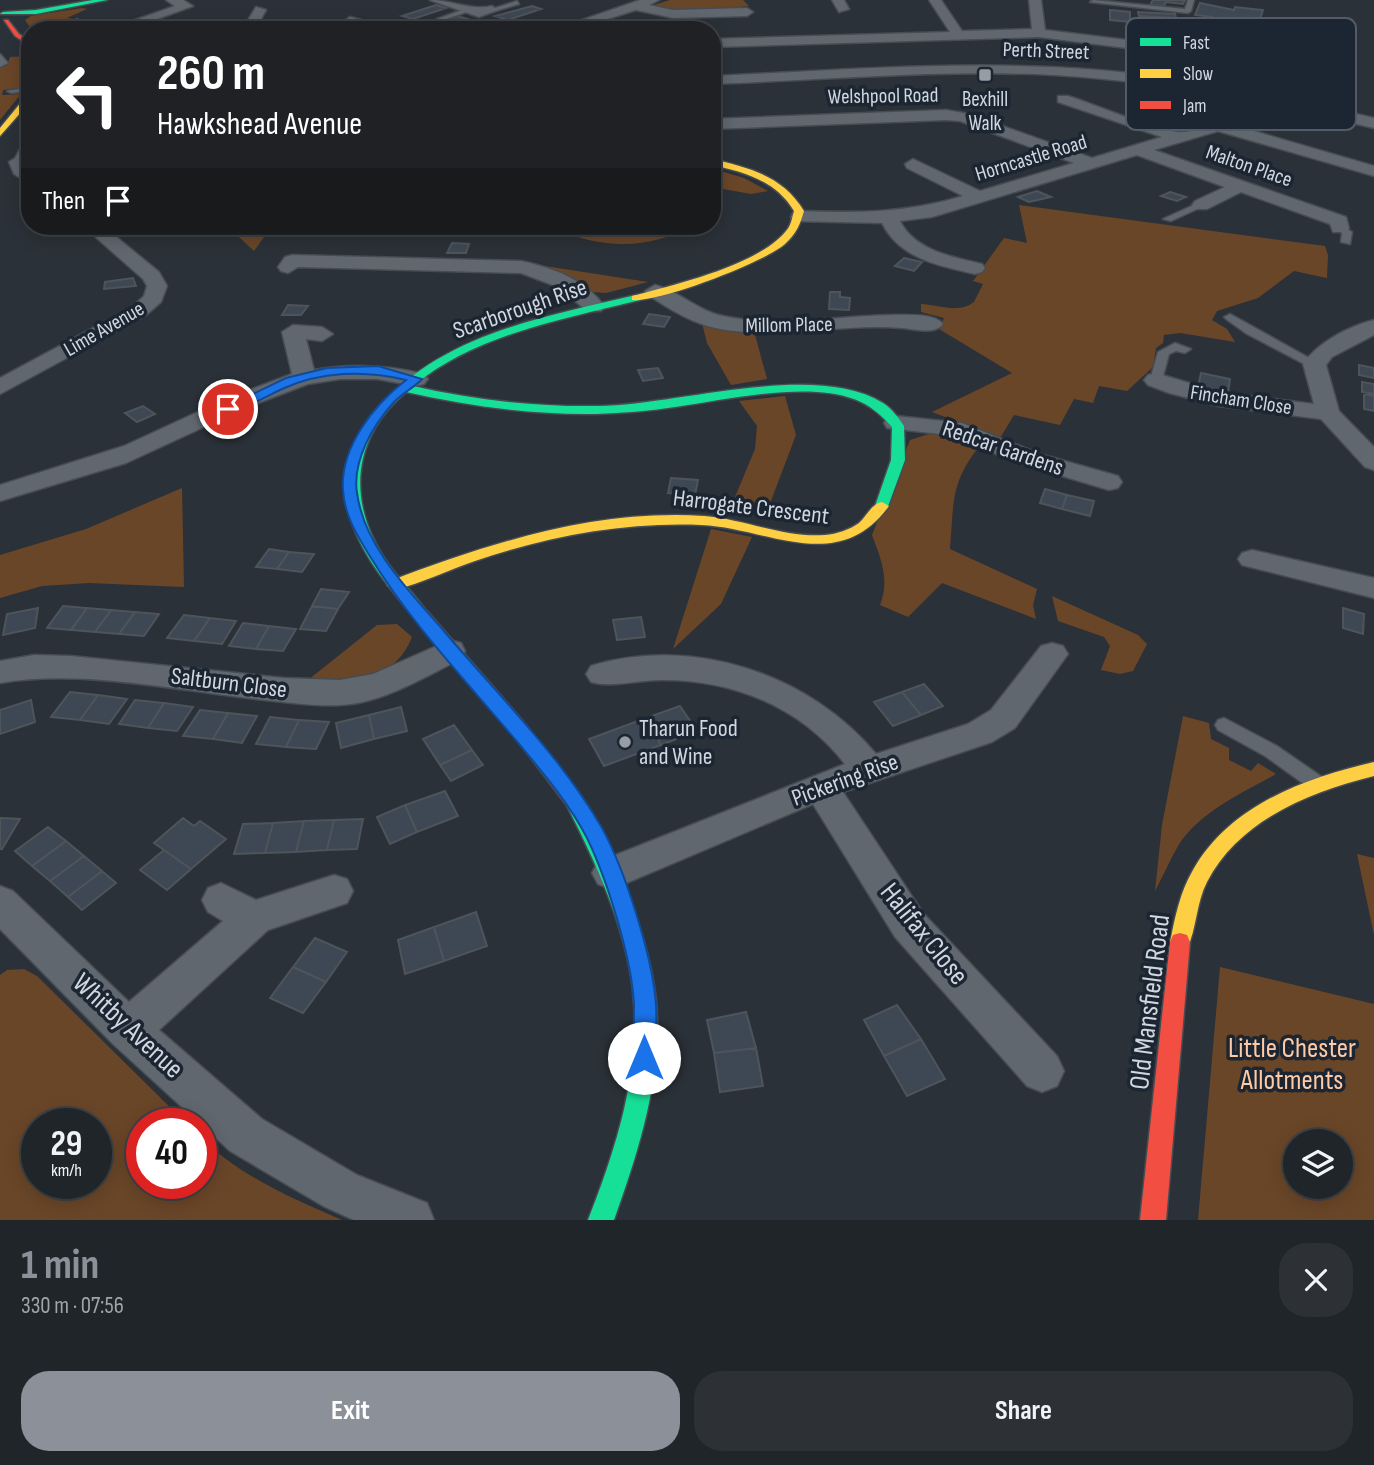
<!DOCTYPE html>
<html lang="en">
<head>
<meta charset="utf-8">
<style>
  :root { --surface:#20252a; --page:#2d3136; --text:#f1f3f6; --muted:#a2a5a8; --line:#3d4247; --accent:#8c9099 }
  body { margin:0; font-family:"Sofia Sans Condensed",sans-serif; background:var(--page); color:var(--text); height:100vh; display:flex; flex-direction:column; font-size:26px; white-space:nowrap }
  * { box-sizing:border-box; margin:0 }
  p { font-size:23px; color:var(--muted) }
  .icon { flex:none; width:38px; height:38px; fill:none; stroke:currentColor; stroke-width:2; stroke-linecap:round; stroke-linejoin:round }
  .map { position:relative; height:1220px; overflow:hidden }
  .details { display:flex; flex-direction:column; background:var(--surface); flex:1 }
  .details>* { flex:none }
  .hud { position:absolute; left:21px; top:21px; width:700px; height:214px; border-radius:28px; box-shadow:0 4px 18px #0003,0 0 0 2px var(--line); background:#202124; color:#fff; overflow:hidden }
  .tools { position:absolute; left:1283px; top:1129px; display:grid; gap:14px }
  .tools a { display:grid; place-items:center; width:70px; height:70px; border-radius:50%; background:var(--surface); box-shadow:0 4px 18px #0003,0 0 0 2px var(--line); font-size:35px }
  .speed { position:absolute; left:21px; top:1108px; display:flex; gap:14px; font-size:35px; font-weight:700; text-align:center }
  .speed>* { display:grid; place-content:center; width:91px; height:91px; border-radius:50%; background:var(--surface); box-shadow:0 4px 18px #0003,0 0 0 2px var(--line); line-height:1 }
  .speed small { font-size:18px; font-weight:400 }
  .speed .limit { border:10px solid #d22; background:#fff; color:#111 }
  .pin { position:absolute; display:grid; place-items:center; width:60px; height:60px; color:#fff; margin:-30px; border:4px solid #fff; border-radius:50%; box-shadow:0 2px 7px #0007 }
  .me { position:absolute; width:77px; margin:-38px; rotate:0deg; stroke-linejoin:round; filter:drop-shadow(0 0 5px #0008) }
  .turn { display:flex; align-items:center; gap:24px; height:147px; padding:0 21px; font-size:32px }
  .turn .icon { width:91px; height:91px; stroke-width:2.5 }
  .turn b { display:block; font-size:49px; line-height:60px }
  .then { display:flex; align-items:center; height:66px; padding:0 21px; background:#0003; gap:14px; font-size:26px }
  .round { display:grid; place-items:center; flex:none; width:74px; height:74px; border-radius:28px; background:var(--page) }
  .headline { display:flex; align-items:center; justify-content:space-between; height:119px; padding:0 21px }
  h1 { font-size:42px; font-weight:700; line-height:52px; color:var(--accent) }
  .action { display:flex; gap:14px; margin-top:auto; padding:14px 21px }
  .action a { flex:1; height:80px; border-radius:28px; background:var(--accent); color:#fff; font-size:28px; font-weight:700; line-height:80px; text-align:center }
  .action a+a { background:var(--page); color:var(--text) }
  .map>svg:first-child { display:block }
</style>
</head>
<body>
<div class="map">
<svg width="1374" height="1220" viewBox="0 0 1374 1220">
  <rect width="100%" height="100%" fill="#2b3138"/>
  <path fill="#6a4628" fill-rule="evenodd" d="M670,0H743L749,6L686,12L648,7Z
    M82,8L87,9L67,18L74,19L66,23L103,30H32L25,20L31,16Z
    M30,56V79L25,87L3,90L2,95L21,94L0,120V68L7,65L10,57Z
    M724,172L744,178L768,191L751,194L712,187V175Z
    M1019,205L1325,246L1328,255L1327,278L1294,271L1258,298L1217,311L1212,320L1227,329L1235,342L1180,333L1164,335L1163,343L1156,348L1153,367L1127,391L1099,386L1093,403L1074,399L1060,425L1014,415L1000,438L932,412L1012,373L939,329L944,318L921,312V304C939,305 959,314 974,302L983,284L973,281L1004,238L1027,243Z
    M227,226H272L254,251Z
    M687,226C655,250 597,248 563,231L652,230Z
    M545,266L648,282L606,293L592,292Z
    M702,323L754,331L767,379L731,385L707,343Z
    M785,396L796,435L766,514L730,509L755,449L757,426L739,401Z
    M947,428L982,443C950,482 954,501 950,549L1037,589L1033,605L1036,619L942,583L908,617L880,605C890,580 881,559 872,535L910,440Z
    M182,488L184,587L89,583L42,586L0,598V555L86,529Z
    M711,529L752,537L721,604L673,649Z
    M1052,596L1138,635L1147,644L1133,671L1120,674L1101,670L1110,646L1104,637L1058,621Z
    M397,624L412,637C395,682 349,681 308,680L377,625Z
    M1183,716L1209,723L1211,739L1229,748V760L1251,771L1258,763L1276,774C1242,793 1199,812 1178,846C1170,860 1163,876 1155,891L1162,825Z
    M1357,854L1374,858V935Z
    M1220,967L1374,1004V1220H1198ZM1295,1141H1340V1186H1295Z
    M24,969L37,976L186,1123L142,1124V1183H201V1138C242,1177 291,1198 342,1220H0V975L7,970ZM37,1124H96V1183H37Z"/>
  <path fill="#3d4854" stroke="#4f545a" stroke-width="2" d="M1153,0H1185L1183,4L1166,2L1164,6L1150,5Z
    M1200,3L1234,10L1235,7L1263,10L1259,22L1220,18L1221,21L1230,22L1227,31L1203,28L1207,19L1213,17L1195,15Z
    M436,5L446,8L413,19L402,16Z
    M532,6L541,9L508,20L495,16Z
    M1110,10L1130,12V22L1110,20Z
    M1138,12L1175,14L1176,18L1139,16Z
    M457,16L481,23L500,26L489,30L445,20Z
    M1037,191L1051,197L1029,202L1018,197Z
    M1170,192L1186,197L1177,201L1161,196Z
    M452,243L469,244L466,253H447Z
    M904,258L922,262L914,271L895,266Z
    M133,278L136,286L104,289L105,282Z
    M830,292H840V297L850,298L849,310L829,309Z
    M288,305L308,306L301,315H282Z
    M649,314L670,317L664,327L643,324Z
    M1359,365L1374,368V378L1359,375Z
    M658,368L663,378L643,381L638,370Z
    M1201,373L1230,379L1228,393L1198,387Z
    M1362,382L1374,384V394L1362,392Z
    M1364,394L1374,396V411L1364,409Z
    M143,406L155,414L137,422L125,413Z
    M671,478L698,480L695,495L668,493Z
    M1045,489L1067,495L1062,509L1040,503Z
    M1067,495L1094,501L1090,516L1062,509Z
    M269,549L289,552L277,569L256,567Z
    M289,552L314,554L302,572L277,569Z
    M321,589L349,592L338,609L312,606Z
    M63,606L87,608L71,630L47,628Z
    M312,606L338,609L326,631L300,629Z
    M38,608L35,628L3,635L7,614Z
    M87,608L111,610L95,632L71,630Z
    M1343,608L1364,614L1363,634L1343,628Z
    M111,610L135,612L119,634L95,632Z
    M135,612L159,614L144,636L119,634Z
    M184,615L210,618L194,641L167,638Z
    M641,617L645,637L617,640L613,620Z
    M210,618L236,621L222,644L194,641Z
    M243,623L269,626L256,649L229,646Z
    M269,626L296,629L283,651L256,649Z
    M924,684L943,706L921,715L902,692Z
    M70,692L98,695L80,720L51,717Z
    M902,692L921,715L893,726L874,702Z
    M98,695L127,699L109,724L80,720Z
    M31,700L35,722L0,734V710Z
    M135,700L164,703L148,728L119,724Z
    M164,703L193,707L177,731L148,728Z
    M680,706L697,731L661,745L646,718Z
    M401,707L407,731L374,739L369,715Z
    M200,710L228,713L213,739L183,736Z
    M228,713L257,716L242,743L213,739Z
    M369,715L374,739L341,748L336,723Z
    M270,717L299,720L286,747L256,744Z
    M646,718L661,745L604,766L589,739Z
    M299,720L329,722L316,749L286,747Z
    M454,725L472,750L440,765L423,739Z
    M472,750L483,765L451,781L440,765Z
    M445,791L458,816L417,832L405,805Z
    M405,805L417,832L390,844L377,817Z
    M0,818L20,819L2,849H0Z
    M183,818L194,826L200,821L226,839L191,869L154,843Z
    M363,819L357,849L327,850L334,820Z
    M334,820L327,850L296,852L304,821Z
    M304,821L296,852L265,853L273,823Z
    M273,823L265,853L234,854L243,824Z
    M48,827L66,841L32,866L15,851Z
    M66,841L84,856L50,881L32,866Z
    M164,850L191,869L167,890L140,870Z
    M84,856L102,871L68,897L50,881Z
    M102,871L116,883L82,910L68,897Z
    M476,912L487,946L444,961L434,927Z
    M434,927L444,961L405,974L398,940Z
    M315,938L347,952L326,982L293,967Z
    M293,967L326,982L303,1013L270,998Z
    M897,1005L921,1039L884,1056L864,1020Z
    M746,1012L756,1048L714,1053L707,1020Z
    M921,1039L945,1079L907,1096L884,1056Z
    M756,1048L763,1086L720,1092L714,1053Z"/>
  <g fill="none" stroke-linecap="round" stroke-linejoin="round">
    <g stroke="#464c52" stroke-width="3">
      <path id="lane" d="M1188,0H1194L1191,11L1188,13L1090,2L1093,0L1185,9Z
        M517,1L519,4L492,12L489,10Z
        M468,8L470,11L440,21L437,19Z
        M77,19L80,21L78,23L111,30L70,25V23Z
        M0,54L8,63L0,67Z
        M30,87V91L11,93L7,91Z
        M30,135V146L21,162L14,164L13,162L26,138Z
        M1198,203L1206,205L1171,221L1163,219Z
        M1340,225L1352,232L1350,244L1341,242L1342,233L1335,228Z
        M1230,314L1320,364L1314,368L1310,367L1247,334L1226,319L1224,317Z
        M1175,343L1191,349L1185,353L1176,351L1169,354L1162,380L1156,384L1152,383L1150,380L1158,352Z
        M1224,718L1277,746L1325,779L1327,784L1325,789L1318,791L1311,789L1265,756L1218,730L1215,725L1218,720Z"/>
    </g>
    <g stroke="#464c52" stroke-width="3">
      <path id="street" d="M166,0H183L193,6L127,30H107L175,6Z
        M430,0C451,0 472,11 492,6L498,10L479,17Z
        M640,0H659L649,5L673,10L747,8L753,12L747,16L673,18L636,10L573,30H553Z
        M832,0H844L849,9L839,12Z
        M929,0H941L962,31L1032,29L1029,0H1041L1045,30L1322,64L1340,70L1351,81V100L1339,110L1374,118V128L1265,103L1249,117L1233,125L1374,166V176L1218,131L1154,150L1346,217L1349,228L1347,232H1333L1330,224L1241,192L1207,209H1195L1192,205L1195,201L1225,187L1137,155L932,217L900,221C915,251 953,257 982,264L985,268L982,272L975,274C940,266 900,259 882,223L793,221L791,217L793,213L800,211C857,213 908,213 963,196L907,168L905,164L913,159L980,191L1074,163L960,121L946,120L712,129V119L946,110L969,114L1092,158L1162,137L1058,102V96H1068C1099,106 1147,127 1177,132C1196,135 1236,113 1251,100C1186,88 1120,79 1054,75C941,69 826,80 712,84V76C825,71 938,62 1051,67C1143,71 1234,86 1323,106L1336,98L1337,82L1319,72L1039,37L712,47V39L950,32Z
        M256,7L266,10L255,30H242Z
        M350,17L361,20L348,30H333Z
        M17,157L23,158L30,170V184L14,174L9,162Z
        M83,226H103L159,272L167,286L161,302L146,315L0,394V378L132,307L144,296L147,286L143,279Z
        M292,255L521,261C553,268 585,279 605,307L601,311H587L558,287L521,273L298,267L288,273L281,271L278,267L285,257Z
        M655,285C679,291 698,311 723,316C778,328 836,316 891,315C904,315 935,313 943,324C935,335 914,329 902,328C841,323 781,340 720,329C693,324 671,310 648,295L645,291Z
        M1374,320V335L1332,357L1326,365L1339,411L1374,447V470L1365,467L1321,419L1219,406L1169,393L1148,385L1144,380L1148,375L1156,373L1219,392L1314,404L1303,364C1317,343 1349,326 1374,320Z
        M293,325L322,327L333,334L322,341L306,339L314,370C352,363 387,365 424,374L428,379L424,384L416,386L377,379H340L308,384L245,408L126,463L0,501V485L124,446L228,398L292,374L282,332Z
        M896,416L962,423L1040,454L1118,476L1122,482L1118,488L1109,490L1022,464L949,435L887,428L884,423L887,418Z
        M1252,550L1374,578V598L1242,565L1238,559L1242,553Z
        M450,640L461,643L465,651L461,659C428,675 394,696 358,703C326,709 288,702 256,699C174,690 81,669 0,683V661L34,655L71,656L284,678L340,680L373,674Z
        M1052,643L1063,646L1068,654L1015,728L992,742L843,792L923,913L1057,1056L1064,1071L1057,1086L1042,1092L1027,1086L895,937L813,804L624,884L611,889L598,884L592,873L598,862L845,764C801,707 732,679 660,680C638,680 612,688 591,682L586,674L591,666C692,635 810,674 876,754L968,724L991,710L1041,646Z
        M334,875L347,879L353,891L347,903L268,930L159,1030L262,1119L357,1175L427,1203L434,1220H354L325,1207L230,1151L113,1044L0,929V886L13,891L129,1002L223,921L208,912L202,900L208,888L221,883L256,900Z"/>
    </g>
    <g stroke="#464c52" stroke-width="3">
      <path id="fast" d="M93,0H107L36,14H0L3,12L36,10Z
        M636,295L640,296V300C561,320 477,334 413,386C474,400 536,407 599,406C678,405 814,361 883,403C891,408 899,418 904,426L905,460L887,509H877L875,506L891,460L892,427C880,414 870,405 854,399C806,381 725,400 675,407C649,411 622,413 596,414C532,415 468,406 406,392C353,436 347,499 383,556C396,577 415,594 429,615L421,620L415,619C392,591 366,561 353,526C338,486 347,445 374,412C441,334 540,318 636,295Z
        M572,790C586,795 602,833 608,848C629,893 651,952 656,1001C663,1076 639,1150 614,1220H588C615,1151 639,1078 634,1003C630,933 594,859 563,798L565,793Z"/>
    </g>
    <g stroke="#464c52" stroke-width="3">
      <path id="slow" d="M27,95H30V102L0,136V128Z
        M712,159C750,168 783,176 804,211C800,225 796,234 785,244C765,262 658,303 632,300V296C674,285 759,265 786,231C791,226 792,218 794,211C776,181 745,172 712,165Z
        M882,502L889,506C838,576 769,528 701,525C624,522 549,536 475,561C449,570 422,583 395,590L387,585L390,581C490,543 595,509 704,516C744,519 784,538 825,535C837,534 849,530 859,523C867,516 871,504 882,502Z
        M1374,762V776C1310,792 1239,820 1207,882C1196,903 1197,928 1187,949L1180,951L1173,949L1170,942C1175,917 1180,892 1193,870C1230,805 1305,778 1374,762Z"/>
    </g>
    <g stroke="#464c52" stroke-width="3">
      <path id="jam" d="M4,20H8L19,34L30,41V46L15,36Z
        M421,610L427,611L521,719L579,793L581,798L579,803L572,806L565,803L509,729L415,619L413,615Z
        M1180,933L1187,935L1190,942L1166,1220H1140L1170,942L1173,935Z"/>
    </g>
    <use href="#lane" fill="#61676f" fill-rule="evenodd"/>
    <use href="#street" fill="#61676f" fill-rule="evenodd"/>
    <use href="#fast" fill="#16e098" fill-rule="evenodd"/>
    <use href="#slow" fill="#ffcf43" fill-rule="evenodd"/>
    <use href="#jam" fill="#f24e42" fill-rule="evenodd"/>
  </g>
  <path fill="#1a73e8" stroke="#114b97" stroke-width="2" d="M378,366L422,379C414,388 402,393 394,402C373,425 352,461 357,493C364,546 409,591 443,630C497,694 560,755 602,828C625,870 653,958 656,1005C657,1023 656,1041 656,1058L652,1066L644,1069L636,1066L633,1058C633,1041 634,1023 634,1005C632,959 607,879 587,838C569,803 543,773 519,744C468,683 412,625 371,558C358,537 344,515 343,490C340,447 374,405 406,380C365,370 321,371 282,389C269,395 232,417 222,409L286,378L327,368Z"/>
  <g fill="#979da5" stroke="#1c2633" stroke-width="2.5">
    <rect x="978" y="68" width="14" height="14" rx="3.5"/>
    <circle cx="625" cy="742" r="7"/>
  </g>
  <g text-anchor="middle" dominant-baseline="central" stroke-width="7" stroke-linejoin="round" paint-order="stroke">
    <g font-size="21" fill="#d1d7e0" stroke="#1c2633">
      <text transform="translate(1046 51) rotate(2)">Perth Street</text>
      <text transform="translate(883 96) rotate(-1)">Welshpool Road</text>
      <text transform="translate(1031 158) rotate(-17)">Horncastle Road</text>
      <text transform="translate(1249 166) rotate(19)">Malton Place</text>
      <text transform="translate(789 325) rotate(-1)">Millom Place</text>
      <text transform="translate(104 329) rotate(-30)">Lime Avenue</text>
      <text transform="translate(1241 400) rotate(9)">Fincham Close</text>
    </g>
    <g font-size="21" fill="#d1d7e0" stroke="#1c2633">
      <text x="985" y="99">Bexhill<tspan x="985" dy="24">Walk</tspan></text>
    </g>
    <g font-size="24" fill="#d1d7e0" stroke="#1c2633">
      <text transform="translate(520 309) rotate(-19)">Scarborough Rise</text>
      <text transform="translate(1003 448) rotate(19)">Redcar Gardens</text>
      <text transform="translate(751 507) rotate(7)">Harrogate Crescent</text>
      <text transform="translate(229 683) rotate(7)">Saltburn Close</text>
      <text transform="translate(845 780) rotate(-20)">Pickering Rise</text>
    </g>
    <g font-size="24" fill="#d1d7e0" stroke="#1c2633" text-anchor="start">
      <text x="639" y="728">Tharun Food<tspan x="639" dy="28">and Wine</tspan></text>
    </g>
    <g font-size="28" fill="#d1d7e0" stroke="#1c2633">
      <text transform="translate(924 934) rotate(51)">Halifax Close</text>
      <text transform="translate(1150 1002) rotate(-83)">Old Mansfield Road</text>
      <text transform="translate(128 1026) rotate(43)">Whitby Avenue</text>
    </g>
    <g font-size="28" fill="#ffcaa4" stroke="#1c2633">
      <text x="1292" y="1048">Little Chester<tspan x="1292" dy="32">Allotments</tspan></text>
    </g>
  </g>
  <rect x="1126" y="18" width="230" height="112" rx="10" fill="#1c2633" stroke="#525b67" stroke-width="2"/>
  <rect x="1140" y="38" width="31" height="8" fill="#16e098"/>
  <rect x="1140" y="69" width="31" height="9" fill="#ffcf43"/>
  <rect x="1140" y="101" width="31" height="8" fill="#f24e42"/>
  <g font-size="19" fill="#d1d7e0">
    <text x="1183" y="49">Fast</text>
    <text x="1183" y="80">Slow</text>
    <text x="1183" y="112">Jam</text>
  </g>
</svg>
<div class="tools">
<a><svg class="icon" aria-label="layers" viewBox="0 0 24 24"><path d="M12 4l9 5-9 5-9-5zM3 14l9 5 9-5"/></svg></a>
</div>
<div class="speed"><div>29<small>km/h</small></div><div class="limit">40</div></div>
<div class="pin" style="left:228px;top:409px;background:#d93025"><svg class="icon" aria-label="arrive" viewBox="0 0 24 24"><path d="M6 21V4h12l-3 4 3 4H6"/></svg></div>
<svg class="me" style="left:644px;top:1058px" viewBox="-20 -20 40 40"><circle r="19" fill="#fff"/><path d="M0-13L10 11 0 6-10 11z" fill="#1a73e8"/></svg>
<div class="hud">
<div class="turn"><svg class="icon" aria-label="left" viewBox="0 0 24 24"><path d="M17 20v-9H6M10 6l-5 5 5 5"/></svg><div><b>260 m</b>Hawkshead Avenue</div></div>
<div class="then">Then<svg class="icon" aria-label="arrive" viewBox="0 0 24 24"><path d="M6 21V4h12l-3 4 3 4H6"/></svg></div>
</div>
</div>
<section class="details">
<div class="headline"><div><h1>1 min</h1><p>330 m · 07:56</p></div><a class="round"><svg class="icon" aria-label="close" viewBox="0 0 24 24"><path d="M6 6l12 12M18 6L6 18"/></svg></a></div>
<div class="action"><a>Exit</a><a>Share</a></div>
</section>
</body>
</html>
